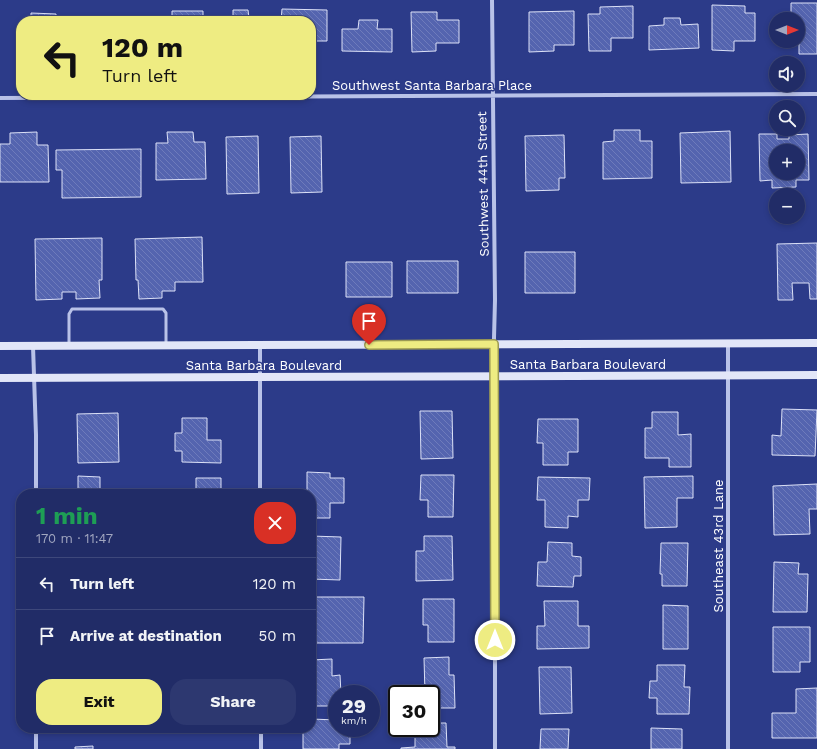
<!DOCTYPE html>
<html lang="en">
<head>
<meta charset="utf-8">
<style>
  :root { --surface:#212c67; --page:#2d3870; --text:#f1f3f6; --muted:#a2a7c0; --line:#3e487b; --accent:#eeec82 }
  body { margin:0; font-family:"Work Sans",sans-serif; background:var(--page); color:var(--text); height:100vh; display:flex; flex-direction:column; font-size:15px; white-space:nowrap }
  * { box-sizing:border-box; margin:0 }
  p { font-size:13px; color:var(--muted) }
  .icon { flex:none; width:22px; height:22px; fill:none; stroke:currentColor; stroke-width:2; stroke-linecap:round; stroke-linejoin:round }
  .map { position:relative; flex:1; overflow:hidden }
  .drawer { position:absolute; left:16px; top:489px; width:300px; height:244px; display:flex; flex-direction:column; background:var(--surface); border-radius:16px; box-shadow:0 2px 6px #0003,0 0 0 1px var(--line) }
  .drawer>* { flex:none }
  .guide { position:absolute; left:16px; top:16px; width:300px; height:84px; border-radius:16px; box-shadow:0 2px 6px #0003,0 0 0 1px var(--line); background:#eeec82; color:#111; overflow:hidden }
  .needle { width:26px; rotate:90deg }
  .buttons { position:absolute; left:769px; top:12px; display:grid; gap:8px }
  .buttons a { display:grid; place-items:center; width:36px; height:36px; border-radius:50%; background:var(--surface); box-shadow:0 2px 6px #0003,0 0 0 1px var(--line); font-size:20px }
  .speed { position:absolute; left:328px; top:685px; display:flex; gap:8px; font-size:20px; font-weight:700; text-align:center }
  .speed>* { display:grid; place-content:center; width:52px; height:52px; border-radius:50%; background:var(--surface); box-shadow:0 2px 6px #0003,0 0 0 1px var(--line); line-height:1 }
  .speed small { font-size:10px; font-weight:400 }
  .speed .limit { border:2px solid #111; border-radius:6px; background:#fff; color:#111 }
  .pin { position:absolute; display:grid; place-items:center; width:34px; height:34px; color:#fff; margin:-41px -17px; border-radius:50% 50% 50% 0; rotate:-45deg; box-shadow:0 0 4px #0007 }
  .pin .icon { rotate:45deg }
  .me { position:absolute; width:44px; margin:-22px; rotate:0deg; stroke-linejoin:round; filter:drop-shadow(0 0 3px #0008) }
  .turn { display:flex; align-items:center; gap:14px; height:84px; padding:0 20px; font-size:18px }
  .turn .icon { width:52px; height:52px; stroke-width:2.5 }
  .turn b { display:block; font-size:28px; line-height:34px }
  .round { display:grid; place-items:center; flex:none; width:42px; height:42px; border-radius:16px; background:var(--page) }
  .headline { display:flex; align-items:center; justify-content:space-between; height:68px; padding:0 20px }
  h1 { font-size:24px; font-weight:700; line-height:30px; color:#1e9e55 }
  .button { display:flex; gap:8px; margin-top:auto; padding:8px 20px }
  .button a { flex:1; height:46px; border-radius:16px; background:var(--accent); color:#111; font-size:16px; font-weight:700; line-height:46px; text-align:center }
  .button a+a { background:var(--page); color:var(--text) }
  ul { padding:0; list-style:none }
  li { display:flex; align-items:center; gap:12px; height:52px; padding:0 20px; border-top:1px solid var(--line) }
  li div { flex:1 }
  li b { display:block; font-size:15px }
  li em { font-style:normal }
  .map>svg:first-child { display:block }
</style>
</head>
<body>
<div class="map">
<svg width="817" height="749" viewBox="0 0 817 749">
  <defs>
    <pattern id="building-back-hatch" width="6" height="6" patternUnits="userSpaceOnUse"><rect width="6" height="6" fill="#5464af"/><path d="M-1 5l2 2M0 0l6 6M5-1l2 2" fill="none" stroke="#6e7bbb"/></pattern>
  </defs>
  <rect width="100%" height="100%" fill="#2c3b89"/>
  <path fill="url(#building-back-hatch)" stroke="#dce1f7" fill-rule="evenodd" d="M791,3H817V54H799V42L776,41H798V19H776V16H791Z
    M712,5L745,6V13H755V41H734V51L712,50Z
    M633,6V38H611V51H589L588,14H600V7Z
    M282,9L327,10V41H311V21H281Z
    M233,10H248L249,18H263V21H219V19L233,18Z
    M172,11H203V21H154V17H172Z
    M574,11V45H554V51L529,52V12Z
    M411,12H437V20H459V43H436V51L412,52Z
    M31,13L56,14V21H31Z
    M664,18H680L681,25L698,24L699,48L649,50V26L664,25Z
    M359,20H378L377,29H392V52L342,51V29H358Z
    M614,130H640V141H652V178L603,179V142L614,141Z
    M730,131L731,182L681,183L680,133Z
    M37,132V145H48L49,182H0V144H10V133Z
    M167,132H193L194,142H205L206,179L156,180V143H168Z
    M759,134H777V139H789V135L808,134L809,180H796V187L772,188V180L760,181ZM776,151H798V173H776Z
    M564,135L565,178H559V190L526,191L525,136Z
    M258,136L259,193L227,194L226,137Z
    M321,136L322,192L291,193L290,137Z
    M141,149V197L62,198V170H56V150Z
    M202,237L203,282H175V291H162V298L139,299L138,280H136L135,239Z
    M102,238V280H99L100,298L76,299V292H62V299L36,300L35,239Z
    M817,243V299H810L809,283H792L793,300H778L777,244Z
    M525,252H575V293H525Z
    M407,261H458V293H407Z
    M346,262H392V297H346Z
    M782,409L817,410L815,456L772,455V435L781,436Z
    M420,411H452L453,458L421,459Z
    M652,412H678V435L691,434V467H669V458H645V428H652Z
    M118,413L119,462L78,463L77,414Z
    M182,418H207V440H221V463L182,462V451H175V433H182Z
    M538,419H578V452H568V465H543V443H537Z
    M307,472L330,473V478H344V503H330V518H311V494H307Z
    M421,475H454L453,517H428V500H420Z
    M78,476L100,477V492H109V494H78Z
    M693,476V498H677V527L645,528L644,477Z
    M538,477L590,478L589,500H578V517L568,516V528L545,527V500H537Z
    M196,478H221V494H196Z
    M817,484V509H809L810,534L774,535L773,486Z
    M311,536L341,537L340,580L311,579Z
    M424,536H452L453,580L416,581V551H424Z
    M548,542L572,543V556L581,557V576H574L573,587L537,586L538,562H547Z
    M661,543H688L687,586H662V574H660Z
    M774,562L799,563L798,574H808L807,612H773Z
    M311,597H364L363,643H311Z
    M423,599H454V642H428V625H423Z
    M544,601H578V626H589V648L537,649V626H545Z
    M663,605L688,606V649H663Z
    M773,627H810V662H800V672H773Z
    M449,657V675H454L455,708H431V694H425L424,658Z
    M332,659V676L340,675L341,694H337V706H311V660Z
    M657,665H685L684,687H690L689,714H657V698H649L650,681H657Z
    M539,667H571L572,713L540,714Z
    M817,688V738H772V713H796V689Z
    M311,719L337,720V728H350V744H339V749H303V728H311Z
    M431,723H446L447,747H455V749H401V748L415,747V728H431Z
    M79,728H123V730L79,729Z
    M651,728L682,729V749H651Z
    M541,729H569L568,749H540Z
    M93,746V749H75V747Z"/>
  <g fill="none" stroke-linecap="round" stroke-linejoin="round">
    <path stroke="#b9c2e8" stroke-width="3" d="M69,345V314L72,309H163L166,313V344"/>
    <path stroke="#b9c2e8" stroke-width="4" d="M492,0L495,300L493,376L495,405V749
      M0,98L817,94
      M260,345V494
      M33,346L36,435V494
      M36,728V749
      M261,728V749
      M728,749V343"/>
    <path stroke="#e2e6f8" stroke-width="8" d="M0,346L817,343
      M0,378L817,375"/>
  </g>
  <g fill="none" stroke-linecap="round" stroke-linejoin="round">
    <g stroke="#9b9954" stroke-width="10">
      <path id="route" d="M369,345L494,344L495,640"/>
    </g>
    <use href="#route" stroke="#eeec82" stroke-width="7"/>
  </g>
  <g text-anchor="middle" dominant-baseline="central" stroke-width="3" stroke-linejoin="round" paint-order="stroke">
    <g font-size="13" fill="#fff" stroke="#2c3b89">
      <text x="432" y="85">Southwest Santa Barbara Place</text>
      <text transform="translate(483 184) rotate(-91)">Southwest 44th Street</text>
      <text x="588" y="364">Santa Barbara Boulevard</text>
      <text x="264" y="365">Santa Barbara Boulevard</text>
      <text transform="translate(718 546) rotate(-90)">Southeast 43rd Lane</text>
    </g>
  </g>
</svg>
<div class="buttons">
<a><svg class="needle" viewBox="-14 -14 28 28"><path d="M0-13l5 13h-10z" fill="#e53935"/><path d="M0 13l5-13h-10z" fill="#a2a7c0"/></svg></a>
<a><svg class="icon" aria-label="sound" viewBox="0 0 24 24"><path d="M4 9h4l5-4v14l-5-4H4zM17 9q2 3 0 6"/></svg></a>
<a><svg class="icon" aria-label="search" viewBox="0 0 24 24"><circle cx="10" cy="10" r="6"/><path d="M15 15l6 6"/></svg></a>
<a>+</a>
<a>−</a>
</div>
<div class="speed"><div>29<small>km/h</small></div><div class="limit">30</div></div>
<div class="pin" style="left:369px;top:345px;background:#d93025"><svg class="icon" aria-label="arrive" viewBox="0 0 24 24"><path d="M6 21V4h12l-3 4 3 4H6"/></svg></div>
<svg class="me" style="left:495px;top:640px" viewBox="-20 -20 40 40"><circle r="17" fill="#eeec82" stroke="#fff" stroke-width="3"/><path d="M0-11L8 9 0 5-8 9z" fill="#fff"/></svg>
<div class="guide">
<div class="turn"><svg class="icon" aria-label="left" viewBox="0 0 24 24"><path d="M17 20v-9H6M10 6l-5 5 5 5"/></svg><div><b>120 m</b>Turn left</div></div>
</div>
<section class="drawer">
<div class="headline"><div><h1>1 min</h1><p>170 m · 11:47</p></div><a class="round" style="background:#d93025;color:#fff"><svg class="icon" aria-label="close" viewBox="0 0 24 24"><path d="M6 6l12 12M18 6L6 18"/></svg></a></div>
<ul>
<li><svg class="icon" aria-label="left" viewBox="0 0 24 24"><path d="M17 20v-9H6M10 6l-5 5 5 5"/></svg><div><b>Turn left</b></div><em>120 m</em></li>
<li><svg class="icon" aria-label="arrive" viewBox="0 0 24 24"><path d="M6 21V4h12l-3 4 3 4H6"/></svg><div><b>Arrive at destination</b></div><em>50 m</em></li>
</ul>
<div class="button"><a>Exit</a><a>Share</a></div>
</section>
</div>
</body>
</html>
